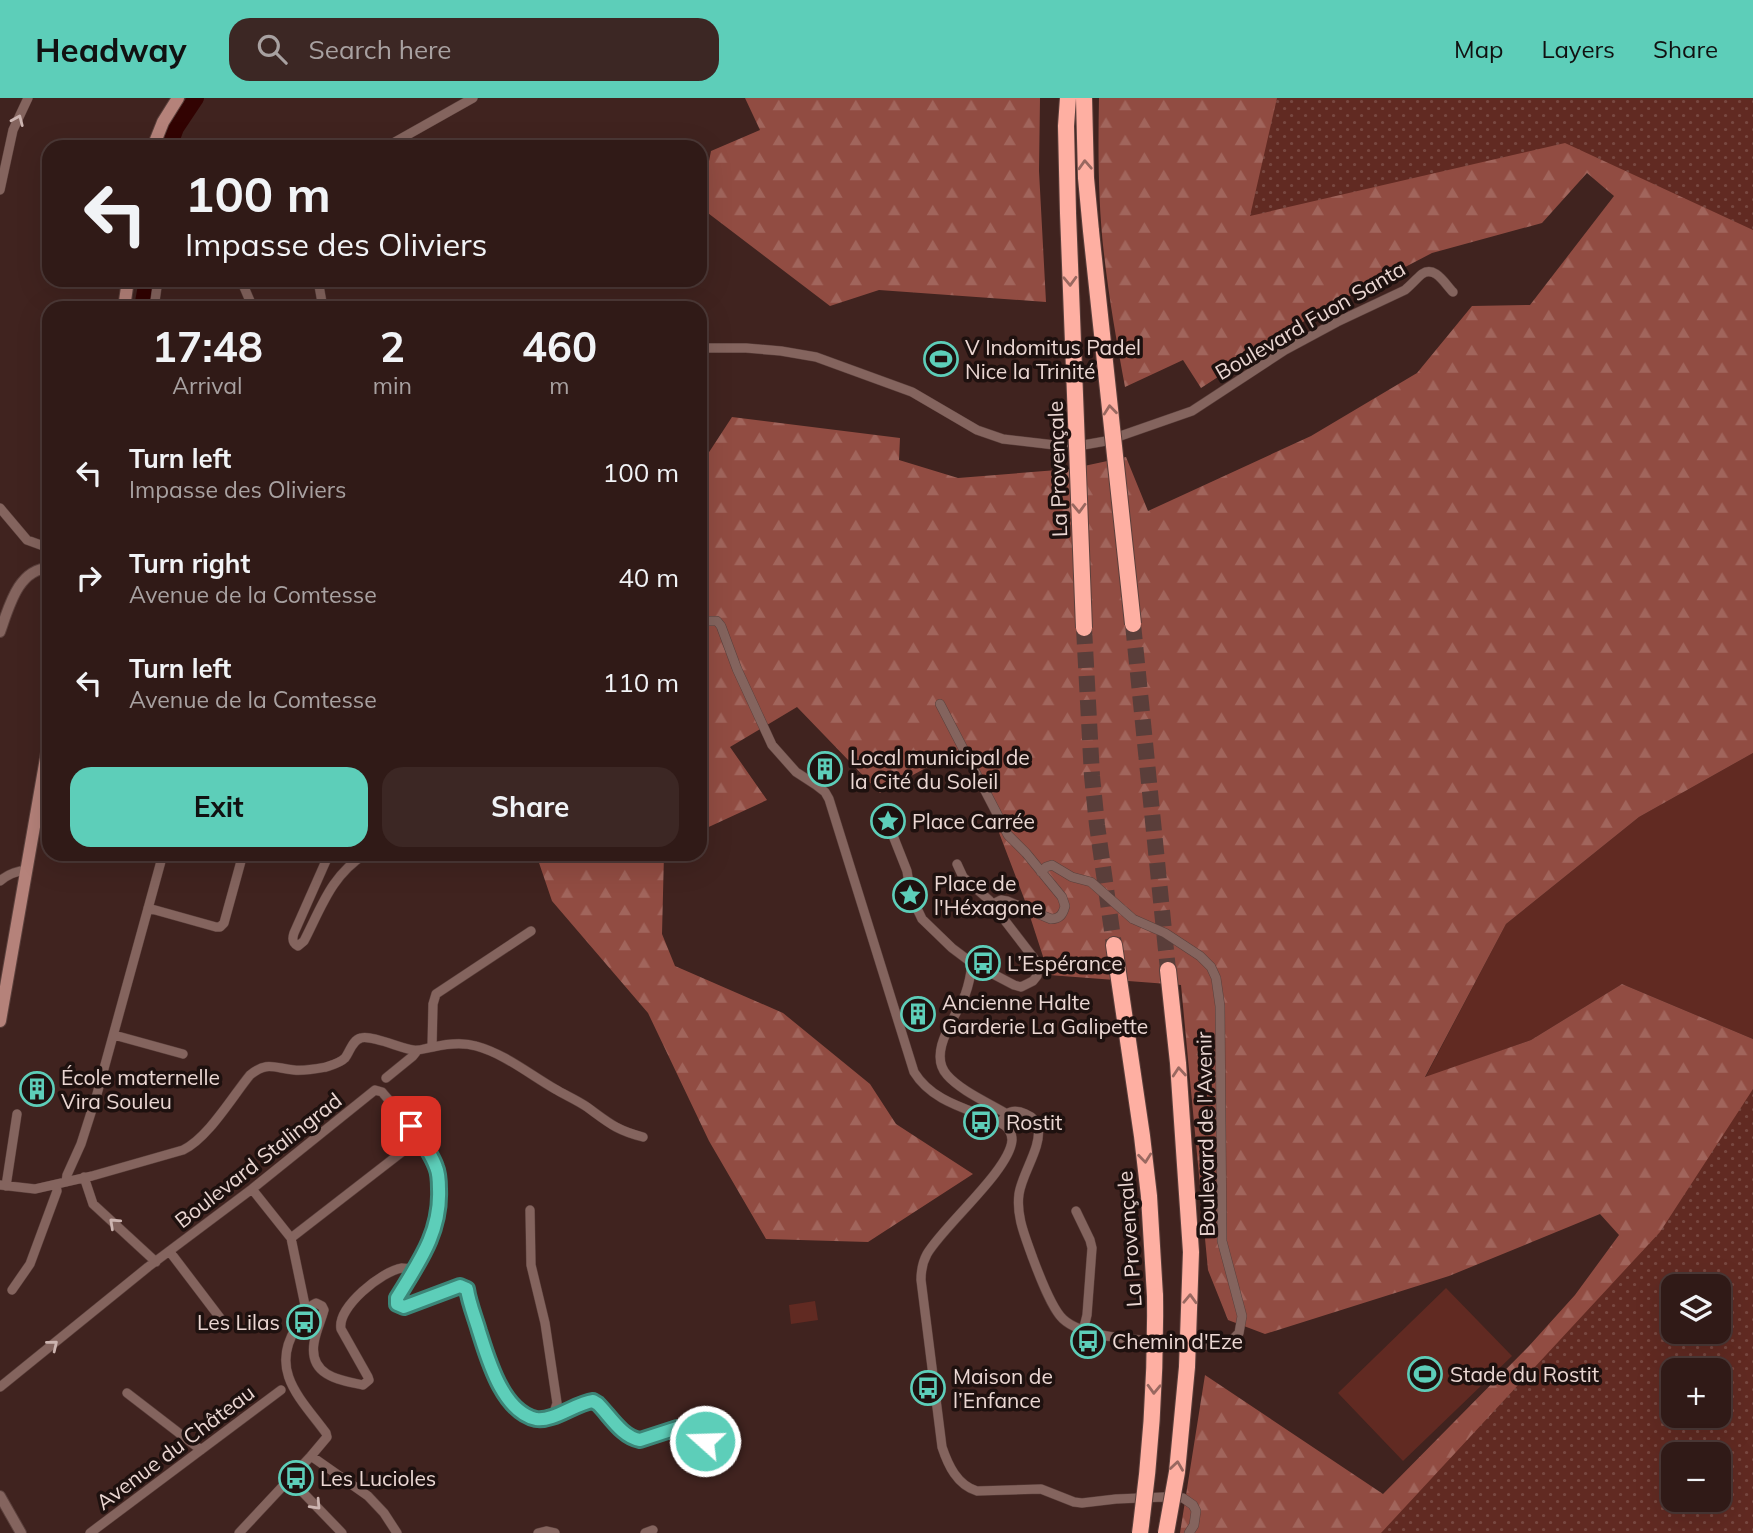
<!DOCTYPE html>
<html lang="en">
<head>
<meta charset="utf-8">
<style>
  :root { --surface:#301a17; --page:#3c2724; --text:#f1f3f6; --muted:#a8a1a1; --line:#4b3836; --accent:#5dceb9 }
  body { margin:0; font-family:Mulish,sans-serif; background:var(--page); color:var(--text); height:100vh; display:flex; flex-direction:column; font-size:26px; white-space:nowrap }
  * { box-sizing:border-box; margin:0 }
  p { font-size:23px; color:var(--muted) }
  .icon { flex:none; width:38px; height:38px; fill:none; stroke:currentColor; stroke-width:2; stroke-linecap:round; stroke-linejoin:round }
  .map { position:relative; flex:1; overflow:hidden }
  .side { position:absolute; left:42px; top:203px; width:665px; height:560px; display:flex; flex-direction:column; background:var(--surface); border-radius:21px; box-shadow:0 7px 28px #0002,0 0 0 2px var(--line) }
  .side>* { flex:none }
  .guide { position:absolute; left:42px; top:42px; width:665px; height:147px; border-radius:21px; box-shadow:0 7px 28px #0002,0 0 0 2px var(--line); background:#301a17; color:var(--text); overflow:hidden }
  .buttons { position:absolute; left:1661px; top:1176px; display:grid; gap:14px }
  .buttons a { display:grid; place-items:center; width:70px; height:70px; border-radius:14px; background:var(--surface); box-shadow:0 7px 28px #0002,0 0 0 2px var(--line); font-size:35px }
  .pin { position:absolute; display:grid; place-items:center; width:60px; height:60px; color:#fff; margin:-30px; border-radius:14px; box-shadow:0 4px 10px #0006 }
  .me { position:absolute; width:77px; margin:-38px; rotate:290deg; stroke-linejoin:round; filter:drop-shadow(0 0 5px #0008) }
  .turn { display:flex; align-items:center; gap:24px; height:147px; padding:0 28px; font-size:32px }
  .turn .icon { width:91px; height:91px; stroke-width:2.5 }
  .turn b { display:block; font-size:49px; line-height:60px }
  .eta { display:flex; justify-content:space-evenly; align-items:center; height:119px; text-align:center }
  .eta b { font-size:42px; font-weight:700; line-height:49px }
  .button { display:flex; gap:14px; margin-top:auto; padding:14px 28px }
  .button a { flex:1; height:80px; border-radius:21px; background:var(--accent); color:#111; font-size:28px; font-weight:700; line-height:80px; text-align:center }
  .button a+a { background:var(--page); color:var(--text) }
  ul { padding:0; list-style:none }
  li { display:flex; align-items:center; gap:21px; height:105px; padding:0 28px }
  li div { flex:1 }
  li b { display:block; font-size:26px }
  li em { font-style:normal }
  header { display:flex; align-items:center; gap:42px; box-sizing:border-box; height:98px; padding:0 35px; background:var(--accent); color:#111 }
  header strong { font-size:33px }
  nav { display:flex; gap:38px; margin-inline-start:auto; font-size:24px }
  .search { width:490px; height:63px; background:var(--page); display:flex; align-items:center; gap:18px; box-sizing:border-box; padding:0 24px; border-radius:21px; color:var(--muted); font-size:26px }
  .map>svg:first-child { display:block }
</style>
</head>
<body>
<header>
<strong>Headway</strong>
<div class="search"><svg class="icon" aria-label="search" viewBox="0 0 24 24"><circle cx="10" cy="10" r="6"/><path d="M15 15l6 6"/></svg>Search here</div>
<nav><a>Map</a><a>Layers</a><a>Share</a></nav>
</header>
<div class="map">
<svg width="1753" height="1435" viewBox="0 0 1753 1435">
  <defs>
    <pattern id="forest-firs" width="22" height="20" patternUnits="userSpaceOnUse" patternTransform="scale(1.75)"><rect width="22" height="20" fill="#914c42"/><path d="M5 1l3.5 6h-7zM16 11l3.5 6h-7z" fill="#a1655c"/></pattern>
    <pattern id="park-dots" width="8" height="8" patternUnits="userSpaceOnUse" patternTransform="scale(1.75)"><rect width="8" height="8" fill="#612a22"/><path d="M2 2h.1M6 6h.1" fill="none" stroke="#784841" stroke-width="1.8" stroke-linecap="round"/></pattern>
  </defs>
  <rect width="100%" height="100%" fill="#40231f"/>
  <path fill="#612a22" d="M1753,655V941L1622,886L1531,942L1425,980L1506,826L1639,719Z
    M1446,1190L1512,1258L1403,1363L1338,1295Z
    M815,1203L818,1222L791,1226L789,1207Z"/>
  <path fill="url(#forest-firs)" fill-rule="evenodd" d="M745,0H1040L1039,73L1046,204L879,192L830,208L700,109L711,53L760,32Z
    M1099,0H1753V655L1639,719L1506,826L1425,979L1531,942L1622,886L1753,941V1435H1180L1205,1277L1383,1396L1529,1248L1575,1197L1619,1137L1600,1116L1449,1178L1265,1236L1228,1222L1208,1172L1181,887L1049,877L1025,803L966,648L880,695L797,609L730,649L767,702L700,733V368L732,319L900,340L899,362L958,380L1070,371L1126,359L1148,413L1311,338L1417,275L1472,208L1530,207L1614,98L1587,75L1542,125L1432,155L1317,215L1201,290L1183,262L1125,289C1117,245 1109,201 1104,156C1098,104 1098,52 1099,0ZM1673,1188H1718V1234H1673ZM1673,1272H1718V1318H1673ZM1673,1356H1718V1402H1673Z
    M536,756H664L662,836L675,868L783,915L870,986L896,1026L973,1076L868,1144L766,1141L709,1043L648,915L552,803Z"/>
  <path fill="url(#park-dots)" fill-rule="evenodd" d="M1277,0H1753V132L1565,45L1250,118Z
    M1753,991V1435H1381L1660,1134ZM1673,1188H1718V1234H1673ZM1673,1272H1718V1318H1673ZM1673,1356H1718V1402H1673Z"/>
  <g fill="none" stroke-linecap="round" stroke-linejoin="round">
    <path stroke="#320302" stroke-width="16" d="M169,49L176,30L196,0
      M142,210L147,182"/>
    <path stroke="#5a3e3a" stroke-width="16" stroke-dasharray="16 8" stroke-linecap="butt" d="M1133,526L1168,872
      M1084,530L1092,678L1097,727L1114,847"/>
    <g stroke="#5b403c" stroke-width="10">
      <path id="minor" d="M386,49L473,0
        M0,92L13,32L28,0
        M241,182L253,210
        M318,182L323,210
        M154,210L158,182
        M700,250H746L781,253L816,259L912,294L977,332L1003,341L1072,349L1106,343L1192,313L1285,252L1337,224L1405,192C1411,187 1416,181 1422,176C1435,167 1445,186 1453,194
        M0,410L27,442L49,450
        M700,523H717L721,528L737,571L772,647L796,674L816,687L825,694L829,701L914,974C933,1005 970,1011 1001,1025C1008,1029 1012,1034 1012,1042C1010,1072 943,1128 927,1156C922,1165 921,1173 921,1182L942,1349C948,1367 957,1387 977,1393L1041,1391L1074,1404L1082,1405L1116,1401L1164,1399L1183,1400L1193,1407L1196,1413L1194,1427L1189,1435
        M940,606L1008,737L1026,755L1062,799L1065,808C1063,816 1060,821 1051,821L1007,803L1001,802L993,806
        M888,725L907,773L911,798L922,821L952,850L972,865L1014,887L1021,889L1033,883L1037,878L1036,863L989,802L963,779L957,766
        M329,756L294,835C292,841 292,845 298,848L304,843C322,808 331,778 365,756
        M1041,774L1046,769L1052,767L1072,779L1091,784L1133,821L1165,835L1200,858L1211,869L1216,880L1220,908L1222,1143L1242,1218L1239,1235L1232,1242L1212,1247H1201
        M0,783C8,776 16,773 27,772
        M148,810L216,829H220L224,825L243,756
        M972,865C971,876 969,886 965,897C956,919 927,955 947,977C961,993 989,1005 1007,1016
        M114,937L183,956
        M432,949L433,906L436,896L531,833
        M386,980L413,958L417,953
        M1001,1025C1003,1022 1004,1018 1007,1016C1016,1009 1036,1018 1038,1029C1042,1049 1022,1075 1019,1096C1016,1118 1025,1138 1032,1158C1038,1174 1051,1210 1063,1221C1083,1240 1139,1242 1167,1244
        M84,1079L93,1106L156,1164
        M66,1084L67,1077L81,1046L97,996L163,756
        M0,1087L35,1091L92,1078L183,1052C208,1040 232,999 250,977C267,963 274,970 294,972C305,973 315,971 326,969C332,967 340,965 345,960C350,954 352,942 361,940C372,937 400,950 413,952C420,953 426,950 433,949C446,946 463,944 476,948C505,956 529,976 555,991C565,997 577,1002 587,1009C609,1025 616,1032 643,1039
        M6,1088L17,1016
        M252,1091L291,1140L306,1212
        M1076,1113L1090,1142L1092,1150L1087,1217L1083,1233
        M291,1140L420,1040
        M170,1154L227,1229
        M12,1192L30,1166L57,1093L56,1087
        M0,1289L148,1169L252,1091L375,992L382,994C401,1017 425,1040 436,1069C439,1077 439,1087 439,1096C440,1135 417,1168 397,1200V1206L404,1209L460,1188L467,1191C470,1205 475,1219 480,1233C489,1263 508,1334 553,1318L557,1305L545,1225L531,1167L530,1112
        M127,1295L201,1352
        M553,1318C566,1315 576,1305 589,1303C605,1301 620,1339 640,1342L677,1330C701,1338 701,1353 724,1330
        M311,1358L368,1398L384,1415L397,1435
        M289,1380L342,1435
        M90,1435L281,1292
        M239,1435L311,1358L327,1339L326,1335C301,1301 269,1273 296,1230C301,1220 305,1210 316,1205L322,1208L324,1212C321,1223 316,1233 314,1245C309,1277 338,1282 363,1287L369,1282L368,1279L341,1231C337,1209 382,1173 402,1170C405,1170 411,1171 414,1171
        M538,1435L546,1433L555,1435
        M645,1435L653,1432"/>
    </g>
    <g stroke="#5b403c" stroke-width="12">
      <path id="tertiary" d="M0,534C9,509 18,471 49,470
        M0,1398L21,1435"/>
    </g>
    <g stroke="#5b403c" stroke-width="14">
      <path id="secondary" d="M153,49L163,24L178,0
        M124,210L128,182
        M0,923L49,643"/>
    </g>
    <g stroke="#5b403c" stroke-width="18">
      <path id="motorway" d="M1068,0L1066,28L1068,115
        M1084,0L1086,80L1091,133
        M1114,847L1142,1038L1149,1098L1155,1198
        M1168,872L1178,965L1191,1154L1187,1269"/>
    </g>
    <use href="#minor" stroke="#84645e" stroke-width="9"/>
    <use href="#tertiary" stroke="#84645e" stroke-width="10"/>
    <use href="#secondary" stroke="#b5827a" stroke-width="12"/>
    <use href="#motorway" stroke="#feafa2" stroke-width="16"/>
    <g stroke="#5b403c" stroke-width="18" stroke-linecap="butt">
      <path id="motorway-bridge" d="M1068,115L1084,530
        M1091,133L1133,526
        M1140,1435C1151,1356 1156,1278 1155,1198
        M1166,1435L1177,1374L1187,1269"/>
    </g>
    <use href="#motorway-bridge" stroke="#feafa2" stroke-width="16"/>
  </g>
  <defs><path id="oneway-chevron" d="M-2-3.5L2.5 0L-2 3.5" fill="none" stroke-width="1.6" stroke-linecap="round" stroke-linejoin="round" transform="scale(1.75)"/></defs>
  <g stroke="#ccb4b0">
    <use href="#oneway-chevron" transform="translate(18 22) rotate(-67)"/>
    <use href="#oneway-chevron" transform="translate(114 1125) rotate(-137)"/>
    <use href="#oneway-chevron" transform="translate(53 1247) rotate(-39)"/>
    <use href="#oneway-chevron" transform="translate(316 1407) rotate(47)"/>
  </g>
  <g stroke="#996860">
    <use href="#oneway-chevron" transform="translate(1085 67) rotate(-93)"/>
    <use href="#oneway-chevron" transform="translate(1070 183) rotate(88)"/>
    <use href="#oneway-chevron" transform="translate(1110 312) rotate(-96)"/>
    <use href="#oneway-chevron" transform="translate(1079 410) rotate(88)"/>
    <use href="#oneway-chevron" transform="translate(1179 974) rotate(-95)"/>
    <use href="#oneway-chevron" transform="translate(1145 1060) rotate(84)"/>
    <use href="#oneway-chevron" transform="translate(1190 1201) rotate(-88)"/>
    <use href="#oneway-chevron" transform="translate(1154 1291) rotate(92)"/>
    <use href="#oneway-chevron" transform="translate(1177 1368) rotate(-82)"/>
  </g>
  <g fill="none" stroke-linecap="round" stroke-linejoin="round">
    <g stroke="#3c8678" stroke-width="18">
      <path id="route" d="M411,1028C420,1040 431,1055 436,1069C439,1076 439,1084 439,1091C441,1134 419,1164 397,1200V1206L404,1209L460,1188L467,1191C469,1205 475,1219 479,1233C488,1261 502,1313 536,1321C553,1324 576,1305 593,1303L598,1306C610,1318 622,1339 640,1342L677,1330L705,1343"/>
    </g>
    <use href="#route" stroke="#5dceb9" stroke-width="12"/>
  </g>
  <defs>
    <g id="stadium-ring" transform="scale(1.75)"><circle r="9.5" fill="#1e110f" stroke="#5dceb9" stroke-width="1.5"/><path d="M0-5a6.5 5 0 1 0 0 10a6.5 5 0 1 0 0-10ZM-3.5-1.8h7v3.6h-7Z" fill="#5dceb9"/></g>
    <g id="building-ring" transform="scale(1.75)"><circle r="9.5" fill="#1e110f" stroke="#5dceb9" stroke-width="1.5"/><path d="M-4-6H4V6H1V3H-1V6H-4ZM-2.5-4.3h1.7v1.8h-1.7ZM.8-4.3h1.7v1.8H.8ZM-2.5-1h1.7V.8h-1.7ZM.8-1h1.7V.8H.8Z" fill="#5dceb9"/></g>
    <g id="sight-ring" transform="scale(1.75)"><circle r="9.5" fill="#1e110f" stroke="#5dceb9" stroke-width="1.5"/><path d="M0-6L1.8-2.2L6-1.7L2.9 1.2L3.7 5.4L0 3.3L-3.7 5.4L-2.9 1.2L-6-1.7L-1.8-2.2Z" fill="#5dceb9"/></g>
    <g id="bus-ring" transform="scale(1.75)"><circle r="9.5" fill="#1e110f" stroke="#5dceb9" stroke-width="1.5"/><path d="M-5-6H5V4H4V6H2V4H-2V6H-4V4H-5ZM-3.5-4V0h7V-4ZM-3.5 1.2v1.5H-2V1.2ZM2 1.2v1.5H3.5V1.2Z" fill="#5dceb9"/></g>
  </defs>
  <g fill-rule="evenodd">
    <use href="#stadium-ring" x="941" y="261"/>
    <use href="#building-ring" x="825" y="671"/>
    <use href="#sight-ring" x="888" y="723"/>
    <use href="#sight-ring" x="910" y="797"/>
    <use href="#bus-ring" x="983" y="865"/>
    <use href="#building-ring" x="918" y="916"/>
    <use href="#building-ring" x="37" y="991"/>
    <use href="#bus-ring" x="981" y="1024"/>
    <use href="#bus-ring" x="304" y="1224"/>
    <use href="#bus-ring" x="1088" y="1243"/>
    <use href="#stadium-ring" x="1425" y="1276"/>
    <use href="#bus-ring" x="928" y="1290"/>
    <use href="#bus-ring" x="296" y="1380"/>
  </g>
  <g text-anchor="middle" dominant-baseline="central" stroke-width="7" stroke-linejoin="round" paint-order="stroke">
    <g font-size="21" fill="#ebd7d3" stroke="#1e110f">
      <text transform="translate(1310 222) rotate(-30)">Boulevard Fuon Santa</text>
      <text transform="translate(1057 371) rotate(-92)">La Provençale</text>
      <text transform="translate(1205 1036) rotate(-91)">Boulevard de l'Avenir</text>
      <text transform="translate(258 1062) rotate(-38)">Boulevard Stalingrad</text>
      <text transform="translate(1129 1141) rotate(-94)">La Provençale</text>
      <text transform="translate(175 1349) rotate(-37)">Avenue du Château</text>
    </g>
    <g font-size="21" fill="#ebd7d3" stroke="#1e110f" text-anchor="start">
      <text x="965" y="249">V Indomitus Padel<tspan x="965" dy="24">Nice la Trinité</tspan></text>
      <text x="850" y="659">Local municipal de<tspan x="850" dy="24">la Cité du Soleil</tspan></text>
      <text x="912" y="723">Place Carrée</text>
      <text x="934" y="785">Place de<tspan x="934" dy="24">l'Héxagone</tspan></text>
      <text x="1007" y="865">L’Espérance</text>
      <text x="942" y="904">Ancienne Halte<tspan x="942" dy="24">Garderie La Galipette</tspan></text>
      <text x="61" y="979">École maternelle<tspan x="61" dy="24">Vira Souleu</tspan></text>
      <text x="1006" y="1024">Rostit</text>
      <text x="280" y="1224" text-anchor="end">Les Lilas</text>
      <text x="1112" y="1243">Chemin d'Eze</text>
      <text x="1450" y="1276">Stade du Rostit</text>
      <text x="953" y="1278">Maison de<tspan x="953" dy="24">l’Enfance</tspan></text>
      <text x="320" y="1380">Les Lucioles</text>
    </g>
  </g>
</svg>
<div class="buttons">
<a><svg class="icon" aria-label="layers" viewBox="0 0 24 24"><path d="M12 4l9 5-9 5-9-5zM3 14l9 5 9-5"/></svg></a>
<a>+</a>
<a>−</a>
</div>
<div class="pin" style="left:411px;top:1028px;background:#d93025"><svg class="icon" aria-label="arrive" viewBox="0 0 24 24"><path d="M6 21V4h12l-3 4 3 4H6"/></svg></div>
<svg class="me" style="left:705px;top:1343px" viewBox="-20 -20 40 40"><circle r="17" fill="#5dceb9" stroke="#fff" stroke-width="3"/><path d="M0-11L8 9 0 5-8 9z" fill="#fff"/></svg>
<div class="guide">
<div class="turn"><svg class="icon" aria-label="left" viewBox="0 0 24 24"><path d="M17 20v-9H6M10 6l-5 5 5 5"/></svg><div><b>100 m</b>Impasse des Oliviers</div></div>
</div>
<section class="side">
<div class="eta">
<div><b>17:48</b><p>Arrival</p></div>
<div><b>2</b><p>min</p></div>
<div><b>460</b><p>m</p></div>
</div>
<ul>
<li><svg class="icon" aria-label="left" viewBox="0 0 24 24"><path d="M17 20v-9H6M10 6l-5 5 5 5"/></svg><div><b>Turn left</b><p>Impasse des Oliviers</p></div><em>100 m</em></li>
<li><svg class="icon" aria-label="right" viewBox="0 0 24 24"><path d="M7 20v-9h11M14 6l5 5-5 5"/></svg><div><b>Turn right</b><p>Avenue de la Comtesse</p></div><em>40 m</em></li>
<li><svg class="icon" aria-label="left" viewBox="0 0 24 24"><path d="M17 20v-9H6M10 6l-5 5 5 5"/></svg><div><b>Turn left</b><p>Avenue de la Comtesse</p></div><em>110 m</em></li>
</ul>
<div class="button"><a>Exit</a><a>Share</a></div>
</section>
</div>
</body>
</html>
